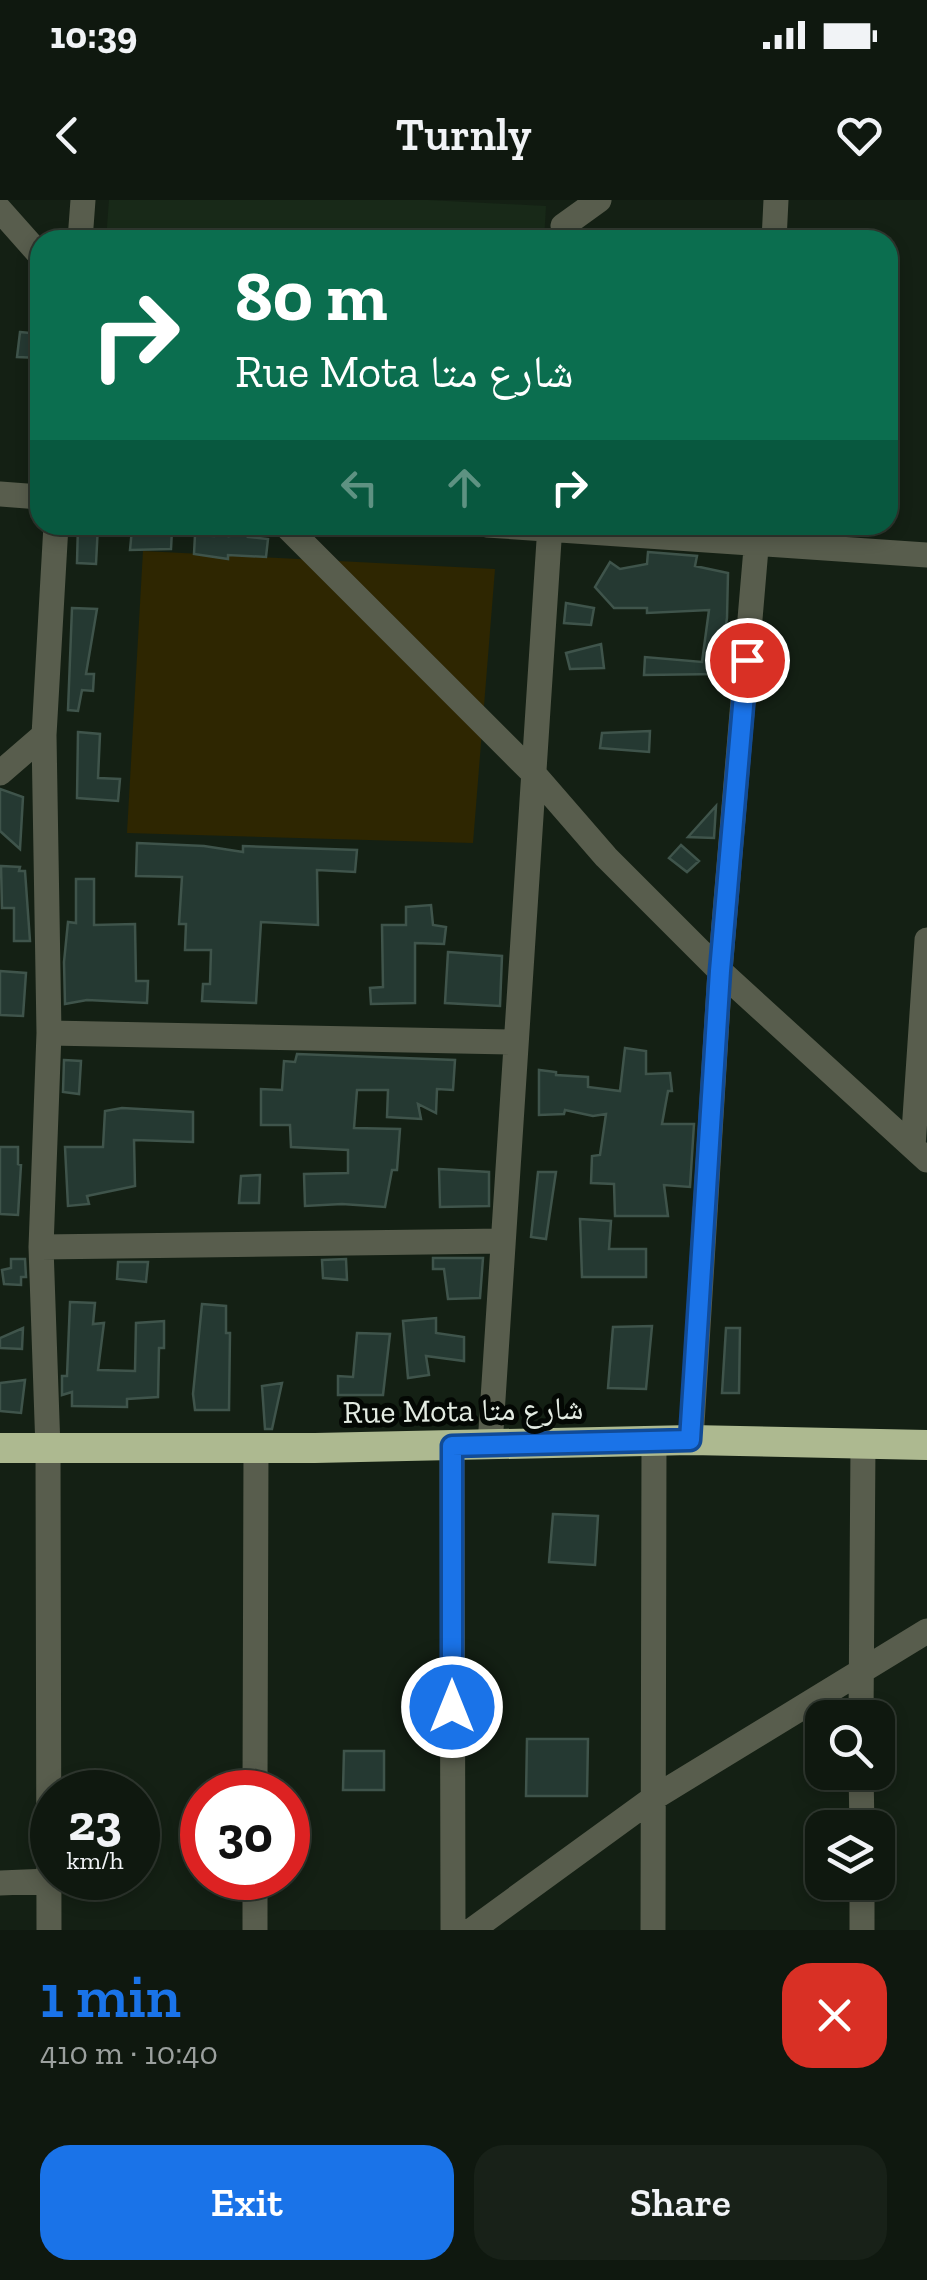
<!DOCTYPE html>
<html lang="en">
<head>
<meta charset="utf-8">
<style>
  :root { --surface:#0f180f; --page:#182118; --text:#f1f3f6; --muted:#9ba09e; --line:#2f372f; --accent:#1a73e8 }
  body { margin:0; font-family:"Zilla Slab","Noto Naskh Arabic",serif; background:var(--page); color:var(--text); height:100vh; display:flex; flex-direction:column; font-size:38px; white-space:nowrap }
  * { box-sizing:border-box; margin:0 }
  p { font-size:32px; color:var(--muted) }
  .icon { flex:none; width:55px; height:55px; fill:none; stroke:currentColor; stroke-width:2; stroke-linecap:round; stroke-linejoin:round }
  .map { position:relative; height:1730px; overflow:hidden }
  .side { display:flex; flex-direction:column; background:var(--surface); flex:1 }
  .side>* { flex:none }
  .guide { position:absolute; left:30px; top:30px; width:868px; height:305px; border-radius:30px; box-shadow:0 5px 15px #0003,0 0 0 2px var(--line); background:#0b6e4f; color:#fff; overflow:hidden }
  .controls { position:absolute; left:805px; top:1500px; display:grid; gap:20px }
  .controls a { display:grid; place-items:center; width:90px; height:90px; border-radius:20px; background:var(--surface); box-shadow:0 5px 15px #0003,0 0 0 2px var(--line); font-size:50px }
  .speed { position:absolute; left:30px; top:1570px; display:flex; gap:20px; font-size:50px; font-weight:700; text-align:center }
  .speed>* { display:grid; place-content:center; width:130px; height:130px; border-radius:50%; background:var(--surface); box-shadow:0 5px 15px #0003,0 0 0 2px var(--line); line-height:1 }
  .speed small { font-size:25px; font-weight:400 }
  .speed .limit { border:15px solid #d22; background:#fff; color:#111 }
  .pin { position:absolute; display:grid; place-items:center; width:85px; height:85px; color:#fff; margin:-42px; border:5px solid #fff; border-radius:50%; box-shadow:0 2px 10px #0007 }
  .me { position:absolute; width:110px; margin:-55px; rotate:0deg; stroke-linejoin:round; filter:drop-shadow(0 0 8px #0008) }
  .turn { display:flex; align-items:center; gap:35px; height:210px; padding:0 40px; font-size:45px }
  .turn .icon { width:130px; height:130px; stroke-width:2.5 }
  .turn b { display:block; font-size:70px; line-height:85px }
  .lanes { display:flex; align-items:center; height:95px; padding:0 40px; background:#0003; justify-content:center; gap:50px; direction:ltr }
  .lanes .off { opacity:.35 }
  .round { display:grid; place-items:center; flex:none; width:105px; height:105px; border-radius:30px; background:var(--page) }
  .headline { display:flex; align-items:center; justify-content:space-between; height:170px; padding:0 40px }
  h1 { font-size:60px; font-weight:600; line-height:75px; color:var(--accent) }
  .action { display:flex; gap:20px; margin-top:auto; padding:20px 40px }
  .action a { flex:1; height:115px; border-radius:30px; background:var(--accent); color:#fff; font-size:40px; font-weight:600; line-height:115px; text-align:center }
  .action a+a { background:var(--page); color:var(--text) }
  .status { display:flex; justify-content:space-between; align-items:center; height:70px; padding:0 50px; background:var(--surface); direction:ltr }
  .status svg { height:28px; fill:currentColor }
  header { display:flex; justify-content:space-between; align-items:center; height:130px; padding:0 40px; background:var(--surface); font-size:45px; font-weight:600 }
  .map>svg:first-child { display:block }
</style>
</head>
<body>
<div class="status"><b>10:39</b><svg viewBox="0 0 49 12"><path d="M0 12V9h3v3zM5 12V6h3v6zM10 12V3h3v9zM15 12V0h3v12zM26 1h20v11H26zM47 4h2v5h-2z"/></svg></div>
<header><svg class="icon" aria-label="back" viewBox="0 0 24 24"><path d="M15 5l-7 7 7 7"/></svg>Turnly<svg class="icon" aria-label="heart" viewBox="0 0 24 24"><path d="M12 20l-8-8c-3-5 5-10 8-4 3-6 11-1 8 4z"/></svg></header>
<div class="map">
<svg width="927" height="1730" viewBox="0 0 927 1730">
  <rect width="100%" height="100%" fill="#142014"/>
  <path fill="#182918" d="M109,0H428L546,6L544,40H106Z"/>
  <path fill="#2e2601" d="M143,351L495,369L473,643L127,633Z"/>
  <path fill="#253932" stroke="#3f544b" stroke-width="2.5" d="M20,132L40,134V158L17,157Z
    M78,325H98L96,364L77,363Z
    M215,325H230L229,336L249,333L248,337L268,339L266,357L228,355V359L194,354L195,335L214,336Z
    M132,329L172,330L171,349L130,350Z
    M648,352L697,356L695,366L728,373L727,418L719,474L644,475L645,457L702,462L709,410L647,413V408H614L595,387L610,362L620,369L647,364Z
    M566,403L594,408L591,425L564,423Z
    M72,408L97,409L86,474H94L93,491L82,490L78,511L68,510Z
    M601,444L604,468L570,469L566,453Z
    M650,531L649,552L600,548L602,533Z
    M78,532L100,534L98,578L120,579L118,601L77,598Z
    M0,589L23,597L20,649L0,631Z
    M716,606L714,638L688,637Z
    M137,643L204,646L243,652V646L357,650L355,672L317,670L318,725L261,722L256,803L202,801L203,784H210L211,750H185L186,724H179L182,677L136,676Z
    M681,645L699,661L687,672L669,658Z
    M1,666L20,667L19,671H25L30,741H14V708H2Z
    M76,679H94V725L135,724L136,781H148L147,803L87,800L65,804L64,762L68,722L76,723Z
    M431,705L433,725L446,727L444,744L415,743V803L371,804L370,788L383,787L382,725H406V707Z
    M448,752L502,756L500,806L445,803Z
    M0,771L26,773L23,816L0,815Z
    M625,848L646,851V874L670,873L672,891H668L662,924H694L690,987L664,985L668,1016H615L614,984L591,983L592,956L600,955L606,914L593,916L565,910L564,914L539,915V870L556,872V875L588,877V887L620,891Z
    M297,854L455,860L453,890L437,889L436,913L418,904L421,919L387,917L388,890H357L354,928L400,929L397,970H392L385,1007L342,1004L305,1006L304,974L348,973V950L291,947L290,925H261V889L282,890L284,861L295,862Z
    M64,860L81,861L79,894L63,892Z
    M122,908L193,912V942L134,940L135,986L87,996L89,1004L68,1006L65,947H103L105,911Z
    M0,947H18V964L21,965L18,1015L0,1014Z
    M439,969L489,972V1006L440,1007Z
    M538,972H556L546,1039L531,1037Z
    M260,975L259,1003H239L241,976Z
    M580,1019L611,1021L609,1049H646V1077H582Z
    M433,1058H483L480,1098L448,1099L444,1069H433Z
    M11,1059H25L26,1077H21V1085L4,1084L2,1070L11,1068Z
    M346,1059L347,1080L323,1078L322,1060Z
    M118,1062H148L146,1082L117,1079Z
    M70,1102L95,1103L93,1124L104,1123L98,1170L135,1171L136,1123L164,1121V1148H159L158,1197L127,1199V1207L72,1206V1192L62,1195V1176H67Z
    M202,1104L226,1106V1133H230L229,1210H195L193,1194Z
    M436,1118V1133L464,1137V1161L426,1156L429,1175L408,1178L403,1121Z
    M652,1126L646,1189L608,1188L613,1127Z
    M23,1128L22,1149L0,1148V1138Z
    M726,1128H740L739,1193H722Z
    M357,1133L390,1134L383,1195H338V1176L353,1177Z
    M25,1180L21,1213L0,1211V1183Z
    M282,1183L272,1229H265L262,1186Z
    M553,1314L598,1316L595,1365L549,1362Z
    M527,1539H588L587,1596H526Z
    M344,1551H384V1590H343Z"/>
  <g fill="none" stroke-linecap="round" stroke-linejoin="round">
    <path stroke="#585d4d" stroke-width="25" d="M0,10L40,55
      M563,26L599,0
      M80,40L83,0
      M774,40L776,0
      M0,294L40,297
      M285,325L534,574L606,657L720,771L927,960
      M487,325L927,355
      M0,573L44,535
      M49,833L516,842
      M913,947L927,740
      M41,1047L503,1041
      M691,1240L720,771L758,325
      M490,1245L550,325
      M452,1246L453,1730
      M861,1518L863,1245
      M861,1572L862,1628
      M255,1592L256,1247
      M862,1682V1730
      M0,1683L49,1681
      M49,1730L48,1249L41,1047L49,833L44,535L56,325
      M255,1730V1678
      M472,1730L652,1599L927,1431
      M653,1730L654,1241"/>
    <path stroke="#adb990" stroke-width="30" d="M0,1248H315L691,1240L927,1245"/>
  </g>
  <g fill="none" stroke-linecap="round" stroke-linejoin="round">
    <g stroke="#114b97" stroke-width="25">
      <path id="route" d="M452,1507V1246L690,1240L720,771L747,460"/>
    </g>
    <use href="#route" stroke="#1a73e8" stroke-width="18"/>
  </g>
  <g text-anchor="middle" dominant-baseline="central" stroke-width="10" stroke-linejoin="round" paint-order="stroke">
    <g font-size="32" fill="#e3ebe2" stroke="#040804">
      <text transform="translate(463 1210) rotate(-1)">Rue Mota شارع متا</text>
    </g>
  </g>
</svg>
<div class="controls">
<a><svg class="icon" aria-label="search" viewBox="0 0 24 24"><circle cx="10" cy="10" r="6"/><path d="M15 15l6 6"/></svg></a>
<a><svg class="icon" aria-label="layers" viewBox="0 0 24 24"><path d="M12 4l9 5-9 5-9-5zM3 14l9 5 9-5"/></svg></a>
</div>
<div class="speed"><div>23<small>km/h</small></div><div class="limit">30</div></div>
<div class="pin" style="left:747px;top:460px;background:#d93025"><svg class="icon" aria-label="arrive" viewBox="0 0 24 24"><path d="M6 21V4h12l-3 4 3 4H6"/></svg></div>
<svg class="me" style="left:452px;top:1507px" viewBox="-20 -20 40 40"><circle r="17" fill="#1a73e8" stroke="#fff" stroke-width="3"/><path d="M0-11L8 9 0 5-8 9z" fill="#fff"/></svg>
<div class="guide">
<div class="turn"><svg class="icon" aria-label="right" viewBox="0 0 24 24"><path d="M7 20v-9h11M14 6l5 5-5 5"/></svg><div><b>80 m</b>Rue Mota شارع متا</div></div>
<div class="lanes"><svg class="icon off" aria-label="left" viewBox="0 0 24 24"><path d="M17 20v-9H6M10 6l-5 5 5 5"/></svg><svg class="icon off" aria-label="ahead" viewBox="0 0 24 24"><path d="M12 20V5M6 11l6-6 6 6"/></svg><svg class="icon" aria-label="right" viewBox="0 0 24 24"><path d="M7 20v-9h11M14 6l5 5-5 5"/></svg></div>
</div>
</div>
<section class="side">
<div class="headline"><div><h1>1 min</h1><p>410 m · 10:40</p></div><a class="round" style="background:#d93025;color:#fff"><svg class="icon" aria-label="close" viewBox="0 0 24 24"><path d="M6 6l12 12M18 6L6 18"/></svg></a></div>
<div class="action"><a>Exit</a><a>Share</a></div>
</section>
</body>
</html>
